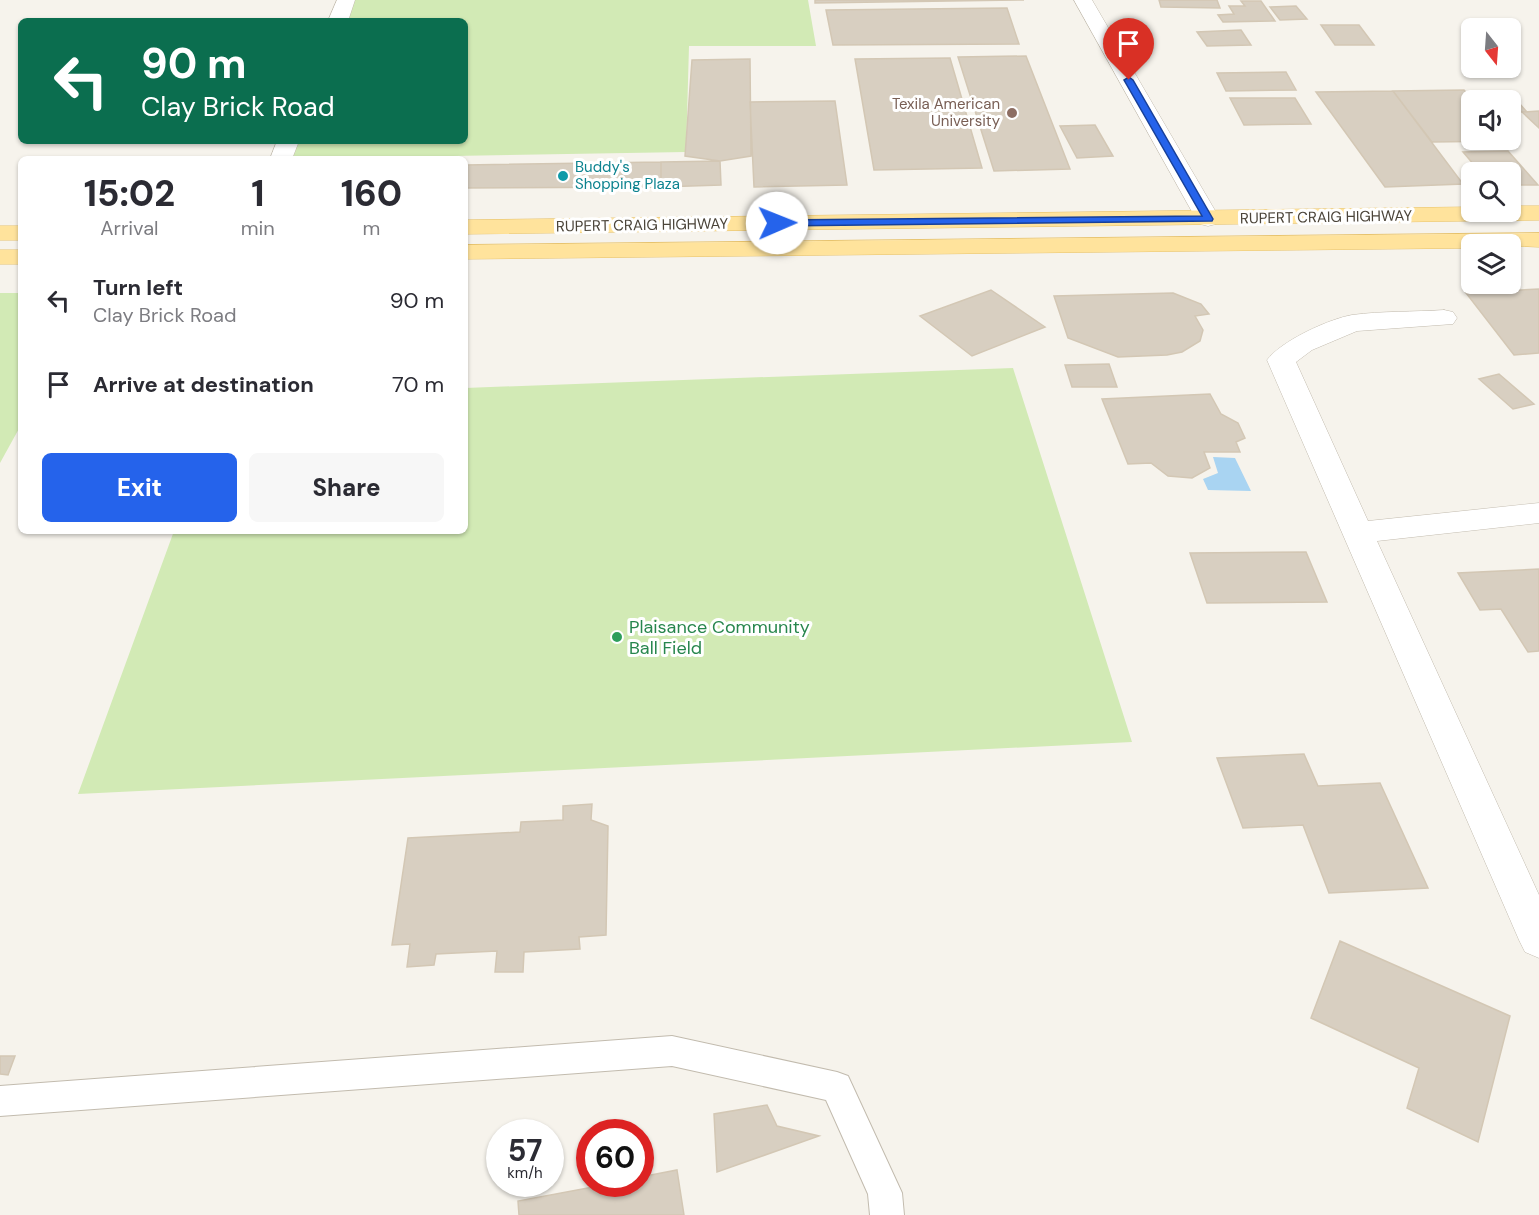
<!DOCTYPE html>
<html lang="en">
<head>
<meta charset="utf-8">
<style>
  :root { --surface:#fff; --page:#f7f7f7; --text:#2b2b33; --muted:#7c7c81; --accent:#2563eb }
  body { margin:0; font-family:"DM Sans",sans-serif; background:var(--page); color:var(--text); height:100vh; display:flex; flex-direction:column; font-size:22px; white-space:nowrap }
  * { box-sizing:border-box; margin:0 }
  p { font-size:20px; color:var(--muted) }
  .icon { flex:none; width:33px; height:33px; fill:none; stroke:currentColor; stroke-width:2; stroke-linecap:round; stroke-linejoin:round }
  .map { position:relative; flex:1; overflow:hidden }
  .drawer { position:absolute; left:18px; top:156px; width:450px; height:378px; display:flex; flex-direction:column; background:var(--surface); border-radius:9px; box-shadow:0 2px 4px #0004 }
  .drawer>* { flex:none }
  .banner { position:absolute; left:18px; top:18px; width:450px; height:126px; border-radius:9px; box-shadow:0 2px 4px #0004; background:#0b6e4f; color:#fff; overflow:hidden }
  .needle { width:39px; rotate:163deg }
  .fabs { position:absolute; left:1461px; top:18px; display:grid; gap:12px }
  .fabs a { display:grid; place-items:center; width:60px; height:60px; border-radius:9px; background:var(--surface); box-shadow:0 2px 4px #0004; font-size:30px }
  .speed { position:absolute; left:486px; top:1119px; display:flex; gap:12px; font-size:30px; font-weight:700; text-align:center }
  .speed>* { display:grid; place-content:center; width:78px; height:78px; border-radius:50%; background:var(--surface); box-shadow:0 2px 4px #0004; line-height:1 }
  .speed small { font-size:15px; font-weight:400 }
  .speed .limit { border:9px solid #d22; background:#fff; color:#111 }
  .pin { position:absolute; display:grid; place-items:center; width:51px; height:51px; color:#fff; margin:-62px -26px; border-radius:50% 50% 50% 0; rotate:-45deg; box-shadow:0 0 6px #0007 }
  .pin .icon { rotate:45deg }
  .me { position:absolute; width:66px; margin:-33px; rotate:89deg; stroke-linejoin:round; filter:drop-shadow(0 0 4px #0008) }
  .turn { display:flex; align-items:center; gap:21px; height:126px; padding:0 24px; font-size:27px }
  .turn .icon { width:78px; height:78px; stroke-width:2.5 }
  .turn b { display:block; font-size:42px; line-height:51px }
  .eta { display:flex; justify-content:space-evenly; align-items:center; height:102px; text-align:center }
  .eta b { font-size:36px; font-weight:800; line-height:42px }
  .primary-button { display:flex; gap:12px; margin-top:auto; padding:12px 24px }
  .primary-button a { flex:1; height:69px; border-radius:9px; background:var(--accent); color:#fff; font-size:24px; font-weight:800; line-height:69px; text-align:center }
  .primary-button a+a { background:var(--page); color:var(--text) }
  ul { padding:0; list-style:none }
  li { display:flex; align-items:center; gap:18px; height:84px; padding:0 24px }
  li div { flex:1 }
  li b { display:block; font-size:22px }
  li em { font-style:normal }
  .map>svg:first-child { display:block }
</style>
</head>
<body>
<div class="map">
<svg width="1539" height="1215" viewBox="0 0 1539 1215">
  <rect width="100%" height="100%" fill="#f6f3ec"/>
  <path fill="#d2eab5" d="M350,0H808L816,46H689L686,152L282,159L289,141H465V21H341Z
    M0,293H21V425L0,463Z
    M1013,368L1132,742L78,794L174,531H465V388Z"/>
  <path fill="#a9d4f2" d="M1213,457L1235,458L1251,491L1208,490L1203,479L1218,473Z"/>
  <path fill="#d8cfc1" stroke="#d3c7b4" stroke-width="1.5" d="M815,0H1024L815,3Z
    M1159,0H1217L1220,8L1161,7Z
    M1241,1H1261L1275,21L1223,22L1218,15L1234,14L1229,6H1245Z
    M1296,6L1307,19L1280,20L1270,7Z
    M1007,8L1019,44L833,45L826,10Z
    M1321,25H1359L1374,45H1335Z
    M1241,30L1251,45L1207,46L1197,32Z
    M1026,56L1070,169L994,171L958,57Z
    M950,58L982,168L874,170L855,59Z
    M750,59L751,156L720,161L685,156L692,60Z
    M1286,72L1296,90L1226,91L1217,73Z
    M1464,90L1473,100L1472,140L1507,141L1432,142L1393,91Z
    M1393,91L1463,184L1385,187L1316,92Z
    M1480,94H1511L1527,112H1510V100H1486Z
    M1230,98H1295L1311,124L1244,125Z
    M835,101L847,185L754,187L750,102Z
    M1539,111V128L1522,112Z
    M1095,125L1113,156L1077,158L1060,126Z
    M1508,151L1538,185H1510V172H1480L1463,152Z
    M720,161L721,185L661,187V162Z
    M661,162V187L465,188V165Z
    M1539,289V353L1514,355L1466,293Z
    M991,290L1045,327L972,356L920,316Z
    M1173,293L1201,304L1209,314L1195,316L1203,330L1200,341L1182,352L1167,355L1118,357L1068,338L1054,296Z
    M1109,364L1117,387H1072L1065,365Z
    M1499,374L1534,404L1513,409L1479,379Z
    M1210,394L1221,414L1238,423L1245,438L1236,442L1240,452H1204L1210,468L1192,478L1168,476L1151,463L1128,464L1102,399Z
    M1306,552L1327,602L1207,603L1190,553Z
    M1539,569V651L1528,652L1501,609L1480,610L1458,573Z
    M1304,754L1318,786L1380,783L1428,888L1329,893L1303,825L1243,828L1217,758Z
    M592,804L591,820L608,826L606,935L579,937L580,949L524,952L523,972H495L497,951L436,954L434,965L407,967L410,944L392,945L408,838L520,832L521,822L563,820V806Z
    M1340,941L1510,1016L1478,1142L1407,1108L1419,1068L1311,1018Z
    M0,1056H15L8,1075L0,1074Z
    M767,1105L777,1126L819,1136L717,1172L714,1114Z
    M677,1170L684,1215H519L518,1201L609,1184H640V1177Z"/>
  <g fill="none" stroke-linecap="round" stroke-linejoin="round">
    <g stroke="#c2bbae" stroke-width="2">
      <path id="lane" d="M672,1036L837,1072L848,1076L902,1193L904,1215H870L868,1194L826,1100L672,1066L0,1116V1086Z"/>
    </g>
    <g stroke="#c2bbae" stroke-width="1">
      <path id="street" d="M337,0H355L348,21H328Z
        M1074,0H1092L1220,219L1216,224L1208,226L1200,224L1196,219Z
        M277,141H299L292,159H270Z
        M1444,310L1453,312L1457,318L1453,324L1357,331L1312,350L1296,362L1368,521L1539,503V523L1377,541L1539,895V958L1525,952L1519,940L1267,360C1281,341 1329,319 1352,315C1382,311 1414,312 1444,310Z"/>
    </g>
    <g stroke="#e6c16a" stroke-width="1">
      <path id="primary" d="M1510,206H1539V220L465,234V220L1472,207V212H1510Z
        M0,226H21V240H0Z
        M1539,233V247L1472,244V248L465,259V245Z
        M0,250H21V264H0Z"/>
    </g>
    <use href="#lane" fill="#fff" fill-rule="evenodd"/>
    <use href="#street" fill="#fff" fill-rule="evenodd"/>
    <use href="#primary" fill="#ffe39c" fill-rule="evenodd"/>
  </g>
  <path fill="#2563eb" stroke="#184099" stroke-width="1.5" d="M1129,77L1133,80L1213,219L1212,221L777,226L772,223L777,220L1202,216L1124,80Z"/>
  <circle fill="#8d6e63" stroke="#fff" stroke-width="2" cx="1012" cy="113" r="6"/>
  <circle fill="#0f9aa8" stroke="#fff" stroke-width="2" cx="563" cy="176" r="6"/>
  <circle fill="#2e9e5b" stroke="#fff" stroke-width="2" cx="617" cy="637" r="6"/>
  <g text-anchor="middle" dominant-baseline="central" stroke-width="6" stroke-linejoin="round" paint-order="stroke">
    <g font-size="15" fill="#785e54" stroke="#fff" text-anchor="end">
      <text x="1000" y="104">Texila American<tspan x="1000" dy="17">University</tspan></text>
    </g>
    <g font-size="15" fill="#0d838f" stroke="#fff" text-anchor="start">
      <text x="575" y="167">Buddy's<tspan x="575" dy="17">Shopping Plaza</tspan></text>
    </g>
    <g font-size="15" fill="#4b4439" stroke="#fff">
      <text transform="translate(1326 217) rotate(-1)">RUPERT CRAIG HIGHWAY</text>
      <text transform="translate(642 225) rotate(-1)">RUPERT CRAIG HIGHWAY</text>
    </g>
    <g font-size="18" fill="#27864d" stroke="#fff" text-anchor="start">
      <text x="629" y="627">Plaisance Community<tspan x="629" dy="21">Ball Field</tspan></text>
    </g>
  </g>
</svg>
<div class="fabs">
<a><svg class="needle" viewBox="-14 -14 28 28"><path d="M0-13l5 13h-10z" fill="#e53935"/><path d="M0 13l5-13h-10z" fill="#7c7c81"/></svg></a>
<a><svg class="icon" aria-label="sound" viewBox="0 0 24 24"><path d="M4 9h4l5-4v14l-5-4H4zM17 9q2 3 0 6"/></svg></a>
<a><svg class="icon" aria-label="search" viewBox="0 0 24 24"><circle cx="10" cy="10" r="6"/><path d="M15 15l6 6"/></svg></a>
<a><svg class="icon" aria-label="layers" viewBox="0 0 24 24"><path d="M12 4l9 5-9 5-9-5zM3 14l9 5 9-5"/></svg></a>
</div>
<div class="speed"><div>57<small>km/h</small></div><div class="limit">60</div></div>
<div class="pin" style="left:1129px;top:80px;background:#d93025"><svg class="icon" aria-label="arrive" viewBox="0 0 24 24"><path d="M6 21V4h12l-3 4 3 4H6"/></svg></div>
<svg class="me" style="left:777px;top:223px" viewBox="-20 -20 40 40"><circle r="19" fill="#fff"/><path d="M0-13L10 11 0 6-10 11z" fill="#2563eb"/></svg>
<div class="banner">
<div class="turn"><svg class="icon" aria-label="left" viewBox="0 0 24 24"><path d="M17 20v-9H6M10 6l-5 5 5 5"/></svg><div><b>90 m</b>Clay Brick Road</div></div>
</div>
<section class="drawer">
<div class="eta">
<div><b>15:02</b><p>Arrival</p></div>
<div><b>1</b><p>min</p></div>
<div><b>160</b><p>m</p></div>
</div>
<ul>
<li><svg class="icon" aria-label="left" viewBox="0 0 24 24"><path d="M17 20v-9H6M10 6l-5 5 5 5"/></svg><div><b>Turn left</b><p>Clay Brick Road</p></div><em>90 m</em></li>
<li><svg class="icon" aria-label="arrive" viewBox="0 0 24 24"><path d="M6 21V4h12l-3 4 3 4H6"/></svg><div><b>Arrive at destination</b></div><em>70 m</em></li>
</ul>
<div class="primary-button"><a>Exit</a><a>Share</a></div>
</section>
</div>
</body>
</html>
